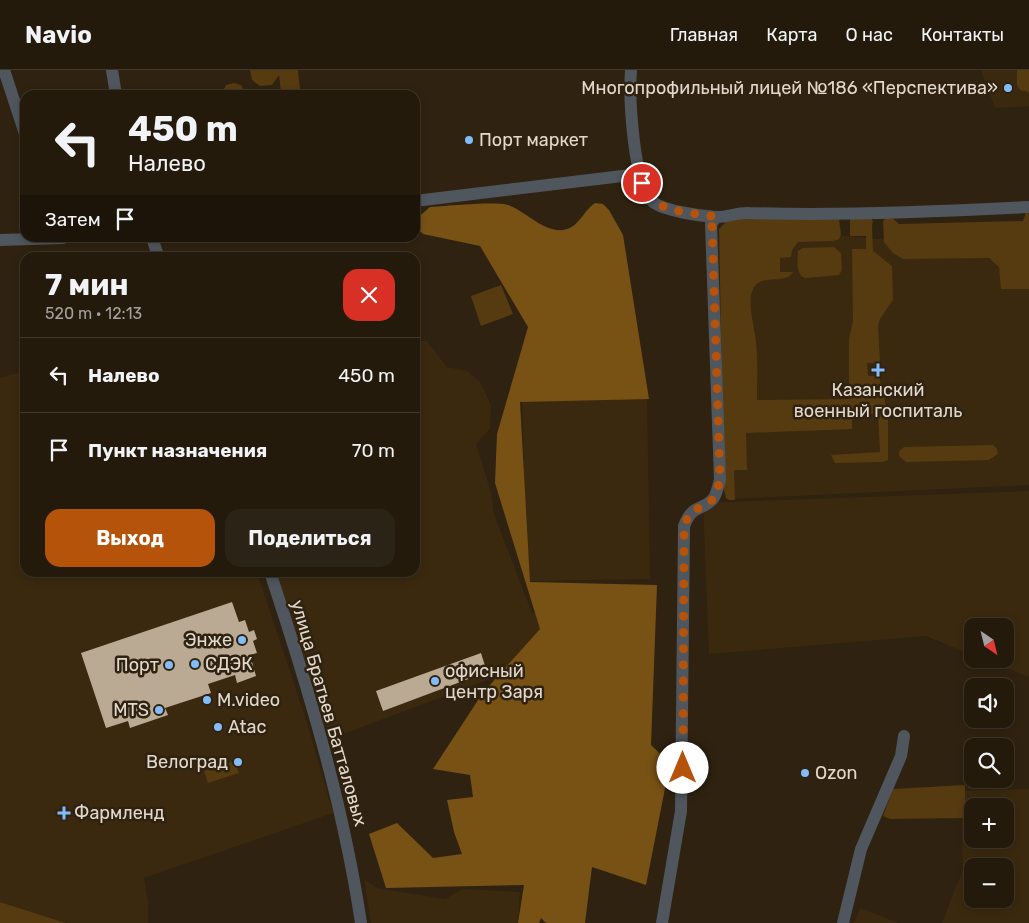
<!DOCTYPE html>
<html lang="ru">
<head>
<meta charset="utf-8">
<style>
  :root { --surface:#231a0c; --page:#2b2315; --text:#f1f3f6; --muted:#a3a19d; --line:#40382d; --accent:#b45309 }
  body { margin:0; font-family:Rubik,sans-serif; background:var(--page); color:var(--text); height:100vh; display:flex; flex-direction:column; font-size:19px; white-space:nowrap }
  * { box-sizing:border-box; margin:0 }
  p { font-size:16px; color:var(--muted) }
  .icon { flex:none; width:28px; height:28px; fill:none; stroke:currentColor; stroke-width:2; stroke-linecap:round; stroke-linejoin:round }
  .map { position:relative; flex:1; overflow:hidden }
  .sheet { position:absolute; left:20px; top:182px; width:400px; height:325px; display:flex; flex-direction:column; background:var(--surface); border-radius:15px; box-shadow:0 2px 8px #0003,0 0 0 1px var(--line) }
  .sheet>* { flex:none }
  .guide { position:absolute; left:20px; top:20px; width:400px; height:152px; border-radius:15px; box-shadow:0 2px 8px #0003,0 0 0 1px var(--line); background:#231a0c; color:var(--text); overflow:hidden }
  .needle { width:32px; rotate:145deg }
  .controls { position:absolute; left:964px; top:548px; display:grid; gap:10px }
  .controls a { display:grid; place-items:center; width:50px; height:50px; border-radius:10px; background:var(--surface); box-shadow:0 2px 8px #0003,0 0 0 1px var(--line); font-size:25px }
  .pin { position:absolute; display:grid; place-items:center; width:42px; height:42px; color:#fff; margin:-21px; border:2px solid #fff; border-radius:50%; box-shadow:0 1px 5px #0007 }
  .me { position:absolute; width:55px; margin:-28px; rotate:0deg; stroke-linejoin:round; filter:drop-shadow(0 0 4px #0008) }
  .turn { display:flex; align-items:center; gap:18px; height:105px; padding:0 25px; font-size:22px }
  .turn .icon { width:65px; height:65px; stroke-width:2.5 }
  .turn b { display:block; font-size:35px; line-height:42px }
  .then { display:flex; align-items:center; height:48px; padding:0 25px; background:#0003; gap:10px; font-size:19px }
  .round { display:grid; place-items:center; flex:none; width:52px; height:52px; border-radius:15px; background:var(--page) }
  .head { display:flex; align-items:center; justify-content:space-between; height:85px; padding:0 25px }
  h1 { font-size:30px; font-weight:700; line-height:38px }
  .action { display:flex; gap:10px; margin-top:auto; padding:10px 25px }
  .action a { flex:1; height:58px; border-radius:15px; background:var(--accent); color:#fff; font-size:20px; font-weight:700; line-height:58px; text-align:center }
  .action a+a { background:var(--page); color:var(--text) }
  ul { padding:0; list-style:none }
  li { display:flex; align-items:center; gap:15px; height:75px; padding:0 25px; border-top:1px solid var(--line) }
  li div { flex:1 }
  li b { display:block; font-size:19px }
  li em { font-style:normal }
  header { display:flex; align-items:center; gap:30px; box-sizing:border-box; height:70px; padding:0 25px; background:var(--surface); border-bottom:1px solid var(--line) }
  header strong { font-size:24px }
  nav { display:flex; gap:28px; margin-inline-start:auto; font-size:18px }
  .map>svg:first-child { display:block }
</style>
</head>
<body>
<header>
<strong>Navio</strong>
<nav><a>Главная</a><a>Карта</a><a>О нас</a><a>Контакты</a></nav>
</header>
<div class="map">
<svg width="1029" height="853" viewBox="0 0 1029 853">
  <rect width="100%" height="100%" fill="#2f2210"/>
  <path fill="#3a290f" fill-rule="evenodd" d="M981,0H1029V36L995,38Z
    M1029,161V415L730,429L740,169L845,166L879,169L914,165Z
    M426,270L447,297L467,301L480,312L491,335L490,359L476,374L491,422L494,444L532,543L543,545L555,585L330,669L275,503L415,502V273Z
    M25,301V502L257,503L309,659L333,743L144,808L148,832V853H67L0,832V308Z
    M647,327L650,509L527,511L522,329Z
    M1029,421V607L982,589H1005V556H972V585L926,566L709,584L703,433Z
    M1029,719V853H942L963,799L960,721ZM972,736H1005V769H972ZM972,796H1005V829H972Z
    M364,809L377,818L445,829L463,819L520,822L518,853H371Z
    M860,838L899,853H854Z"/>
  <path fill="#563a10" d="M250,0H298L300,20L281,22L279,5L272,15L260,16L252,10Z
    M1017,0H1029V22L1020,20L1017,15Z
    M234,13L241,15L246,25H221L226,15Z
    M1026,142H1029V219H1001L999,197L989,188L903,189L893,183L884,172L883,151L889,145L899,154L1023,151Z
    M852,147L871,148L873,151L872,155L873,181L892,196L893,230L880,249L878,256L880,293H867L868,306H879L888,344V390L883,392L835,393L831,385L880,382L878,344H852V359L746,363L747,400H734L735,430H729L726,428L724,420L719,159L727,151L735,149H839L841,165L839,169L834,171L798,172L792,180L791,187L780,188V202H793C785,215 765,204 755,216C745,228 755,258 756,272C758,291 757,311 757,330L849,329V269L853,251L852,179H866V166H850V150Z
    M834,177L841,183L842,200L839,205L805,208C795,204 798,190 798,181L803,178Z
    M501,215L513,244L481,256L471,226Z
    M993,375L997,379L998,384L989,390L906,392L899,386V381L904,377Z
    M234,691L239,703L208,713L204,701Z
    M965,715V748L890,749L883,746L893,719Z
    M0,832L66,853H0Z"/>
  <path fill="#785214" d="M595,133L603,134L609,140L623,165L649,329L520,332L530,512L657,515L651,675L670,693L646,815L592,797L585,853H546L541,848L539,853H518L524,815L386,818L369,764L397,753L433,788L462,784L454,762L447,730L473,727L470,705L433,699L482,624L540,559L495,413L497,364L528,257L480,176L423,164L415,156V150L430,137C445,136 497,131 508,135C526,141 547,166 567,159C580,155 584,140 595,133Z"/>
  <path fill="#baa993" d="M232,532L239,552L245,550L249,562L254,560L257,569L253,571L257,583L250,585L256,606L237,613L235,605L208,614L211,623L165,638L168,645L130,658L128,651L106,658L81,583Z
    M481,583L487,602L383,641L376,621Z"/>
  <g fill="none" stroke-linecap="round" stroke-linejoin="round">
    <path stroke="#4f565e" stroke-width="12" d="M4,0L25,64
      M112,0L116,25
      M631,0C629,27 633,115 653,132C664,141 701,146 715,147C726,148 738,142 749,143C842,146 936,142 1029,137
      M415,131L639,104
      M152,168L159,188
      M0,170L63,168
      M270,502C308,617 343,733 361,853
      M662,853L681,741L684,456C693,433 701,442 713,429C717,424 718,416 720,410L711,154L716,147
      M843,853L861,779L901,686L904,666"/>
  </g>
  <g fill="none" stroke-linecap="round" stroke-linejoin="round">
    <path stroke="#b45309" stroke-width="9" stroke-dasharray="0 16.2" d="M642,113C653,145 689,141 716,147L712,154L720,410C718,416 717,424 713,429C701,442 693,433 684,456L683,698"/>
  </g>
  <g fill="#83bcfb" stroke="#2f2210" stroke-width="2">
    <circle cx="1008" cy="18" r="5"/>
    <circle cx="469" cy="70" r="5"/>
    <path d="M875.5 292.5h5v5h5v5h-5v5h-5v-5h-5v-5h5z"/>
    <circle cx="242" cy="570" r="5"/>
    <circle cx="195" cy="594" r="5"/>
    <circle cx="169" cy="595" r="5"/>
    <circle cx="435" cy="611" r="5"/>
    <circle cx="207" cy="630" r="5"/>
    <circle cx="159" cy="640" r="5"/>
    <circle cx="218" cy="657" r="5"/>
    <circle cx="238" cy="692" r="5"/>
    <circle cx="805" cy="703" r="5"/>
    <path d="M61.5 735.5h5v5h5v5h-5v5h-5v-5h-5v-5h5z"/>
  </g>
  <g text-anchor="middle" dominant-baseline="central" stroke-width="5" stroke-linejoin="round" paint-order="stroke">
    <g font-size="18" fill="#e2d9cd" stroke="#2f2210" text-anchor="start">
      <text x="998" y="18" text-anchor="end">Многопрофильный лицей №186 «Перспектива»</text>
      <text x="479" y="70">Порт маркет</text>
      <text x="878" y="320" text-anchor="middle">Казанский<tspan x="878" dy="21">военный госпиталь</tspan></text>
      <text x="232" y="570" text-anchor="end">Энже</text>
      <text x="205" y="594">СДЭК</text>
      <text x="159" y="595" text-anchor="end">Порт</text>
      <text x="445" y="601">офисный<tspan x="445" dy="21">центр Заря</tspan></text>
      <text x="217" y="630">M.video</text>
      <text x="149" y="640" text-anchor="end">MTS</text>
      <text x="228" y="657">Atac</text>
      <text x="228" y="692" text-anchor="end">Велоград</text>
      <text x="815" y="703">Ozon</text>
      <text x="74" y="743">Фармленд</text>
    </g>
    <g font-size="18" fill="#e2d9cd" stroke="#2f2210">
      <text transform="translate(329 643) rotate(74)">улица Братьев Батталовых</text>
    </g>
  </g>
</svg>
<div class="controls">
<a><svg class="needle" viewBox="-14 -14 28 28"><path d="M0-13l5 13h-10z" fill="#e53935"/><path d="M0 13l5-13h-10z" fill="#a3a19d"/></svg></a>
<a><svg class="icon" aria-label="sound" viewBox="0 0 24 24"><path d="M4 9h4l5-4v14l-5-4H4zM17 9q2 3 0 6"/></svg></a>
<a><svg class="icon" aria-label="search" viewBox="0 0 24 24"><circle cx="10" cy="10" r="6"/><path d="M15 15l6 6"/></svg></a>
<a>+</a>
<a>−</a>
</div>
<div class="pin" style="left:642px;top:113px;background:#d93025"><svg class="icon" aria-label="arrive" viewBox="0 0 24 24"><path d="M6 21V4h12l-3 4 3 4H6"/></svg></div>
<svg class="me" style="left:683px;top:698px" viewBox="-20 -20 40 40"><circle r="19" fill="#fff"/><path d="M0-13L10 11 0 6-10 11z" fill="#b45309"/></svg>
<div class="guide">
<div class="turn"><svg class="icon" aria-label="left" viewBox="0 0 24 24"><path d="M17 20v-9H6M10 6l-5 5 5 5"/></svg><div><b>450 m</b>Налево</div></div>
<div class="then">Затем<svg class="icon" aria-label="arrive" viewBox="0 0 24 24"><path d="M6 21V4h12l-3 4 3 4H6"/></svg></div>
</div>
<section class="sheet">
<div class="head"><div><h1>7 мин</h1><p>520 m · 12:13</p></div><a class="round" style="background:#d93025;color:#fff"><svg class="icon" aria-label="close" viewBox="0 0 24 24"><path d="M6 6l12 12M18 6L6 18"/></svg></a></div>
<ul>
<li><svg class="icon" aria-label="left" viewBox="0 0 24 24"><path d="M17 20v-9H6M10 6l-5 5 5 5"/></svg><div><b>Налево</b></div><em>450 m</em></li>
<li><svg class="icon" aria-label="arrive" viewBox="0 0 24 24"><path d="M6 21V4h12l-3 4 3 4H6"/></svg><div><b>Пункт назначения</b></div><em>70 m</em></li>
</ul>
<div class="action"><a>Выход</a><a>Поделиться</a></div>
</section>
</div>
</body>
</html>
